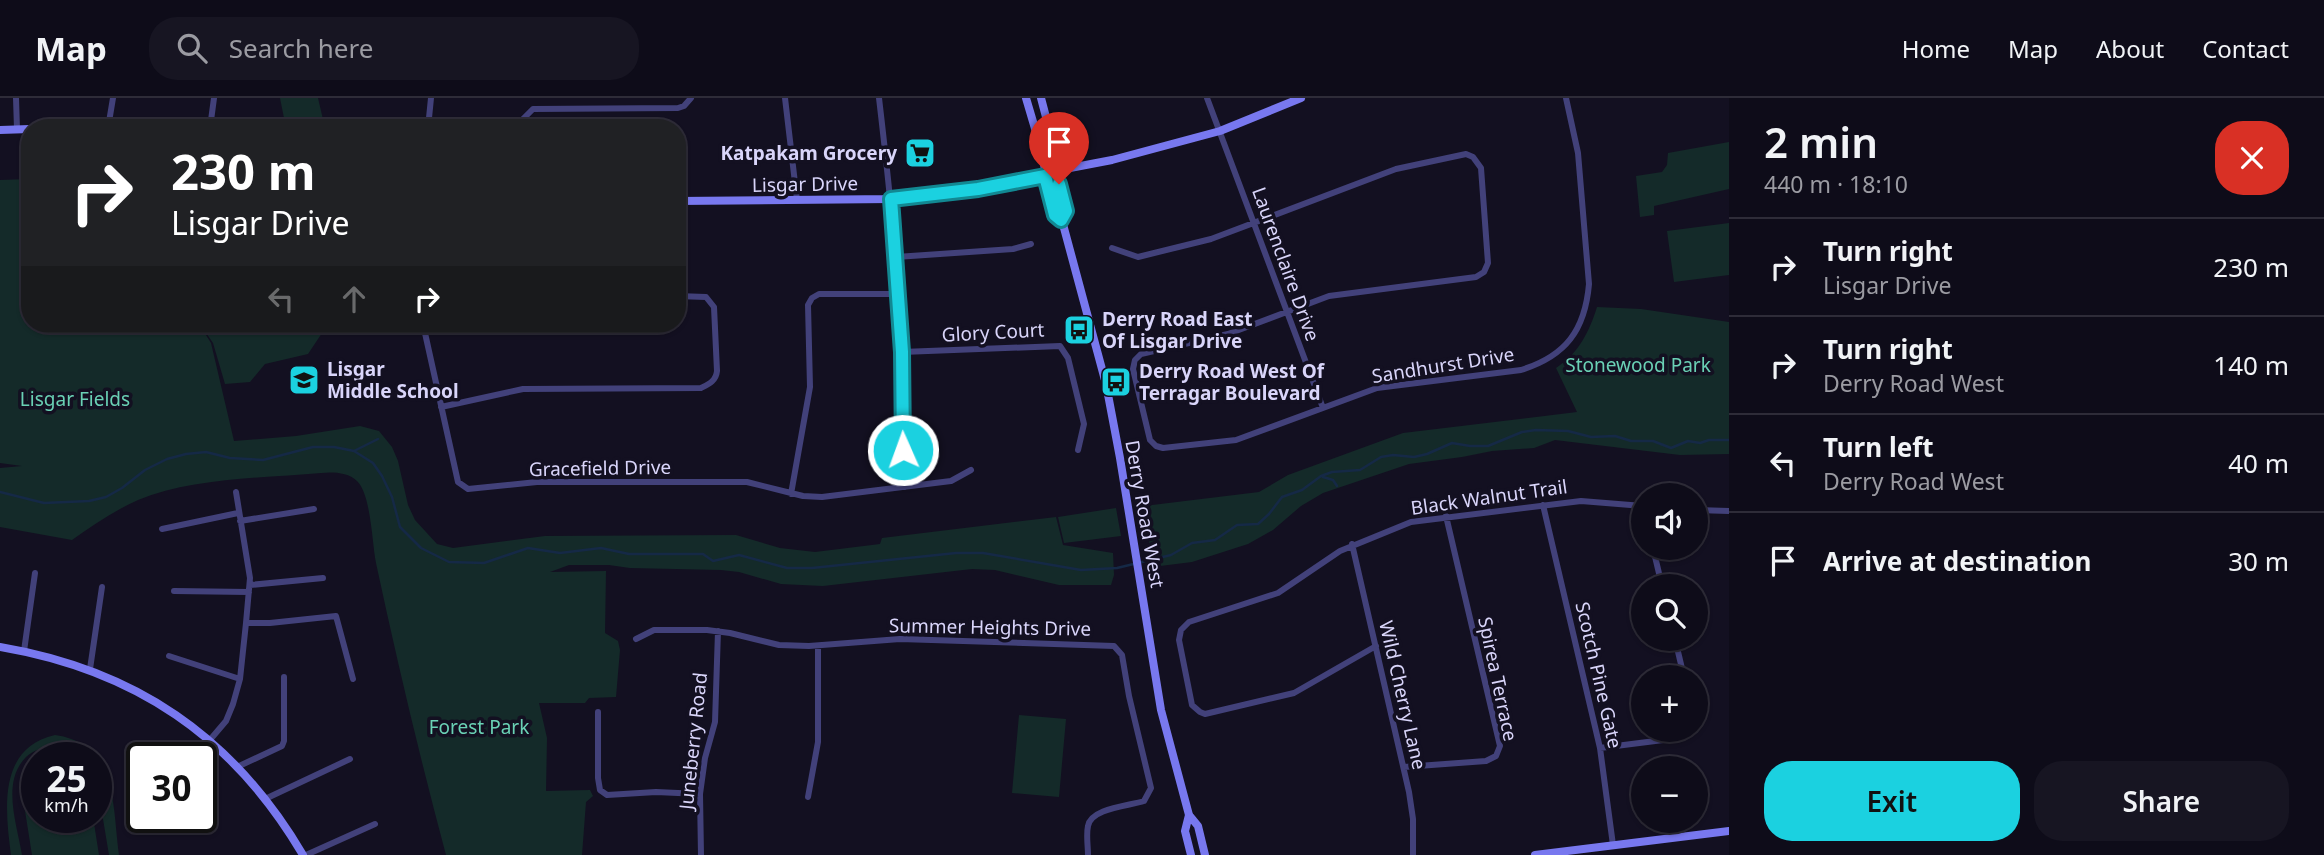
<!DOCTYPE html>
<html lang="en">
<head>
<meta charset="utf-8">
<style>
  :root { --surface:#0e0c19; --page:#171522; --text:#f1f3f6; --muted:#9b9ba2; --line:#2e2c38; --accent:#1bd1e0 }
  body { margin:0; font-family:"Noto Sans",sans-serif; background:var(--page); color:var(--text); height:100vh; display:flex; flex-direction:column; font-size:26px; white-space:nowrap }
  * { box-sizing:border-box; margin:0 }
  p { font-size:23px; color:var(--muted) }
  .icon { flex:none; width:38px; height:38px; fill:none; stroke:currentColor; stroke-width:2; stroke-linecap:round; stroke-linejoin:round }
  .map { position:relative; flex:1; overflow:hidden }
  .side { display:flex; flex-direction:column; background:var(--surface); width:595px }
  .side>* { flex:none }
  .banner { position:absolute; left:21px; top:21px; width:665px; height:214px; border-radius:28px; box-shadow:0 2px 5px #0004,0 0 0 2px var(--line); background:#202124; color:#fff; overflow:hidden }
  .fabs { position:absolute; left:1631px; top:385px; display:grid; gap:14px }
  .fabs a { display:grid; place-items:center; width:77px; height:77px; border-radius:50%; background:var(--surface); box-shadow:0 2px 5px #0004,0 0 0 2px var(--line); font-size:35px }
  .speed { position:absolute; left:21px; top:644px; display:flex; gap:14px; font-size:35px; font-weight:700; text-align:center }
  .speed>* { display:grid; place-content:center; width:91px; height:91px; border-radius:50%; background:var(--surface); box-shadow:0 2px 5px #0004,0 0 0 2px var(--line); line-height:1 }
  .speed small { font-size:18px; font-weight:400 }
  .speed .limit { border:4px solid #111; border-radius:10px; background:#fff; color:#111 }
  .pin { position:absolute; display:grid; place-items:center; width:60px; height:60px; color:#fff; margin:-72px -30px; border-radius:50% 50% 50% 0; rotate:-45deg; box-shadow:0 0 7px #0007 }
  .pin .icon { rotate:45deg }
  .me { position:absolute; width:77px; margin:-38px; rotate:358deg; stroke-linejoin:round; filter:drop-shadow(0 0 5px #0008) }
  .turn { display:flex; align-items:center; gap:24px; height:147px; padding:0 35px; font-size:32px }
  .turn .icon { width:91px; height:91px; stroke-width:2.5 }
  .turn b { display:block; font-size:49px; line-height:60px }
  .lanes { display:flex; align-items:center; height:66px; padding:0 35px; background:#0003; justify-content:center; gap:35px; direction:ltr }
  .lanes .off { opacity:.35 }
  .round { display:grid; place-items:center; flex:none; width:74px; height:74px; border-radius:28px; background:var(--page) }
  .head { display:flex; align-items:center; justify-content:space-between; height:119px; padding:0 35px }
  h1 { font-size:42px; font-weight:600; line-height:52px }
  .button { display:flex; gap:14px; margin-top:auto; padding:14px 35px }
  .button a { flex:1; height:80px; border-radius:28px; background:var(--accent); color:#111; font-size:28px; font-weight:600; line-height:80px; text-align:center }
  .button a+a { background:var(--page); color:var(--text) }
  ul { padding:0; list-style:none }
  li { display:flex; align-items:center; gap:21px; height:98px; padding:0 35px; border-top:2px solid var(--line) }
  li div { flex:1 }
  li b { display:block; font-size:26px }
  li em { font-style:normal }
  header { display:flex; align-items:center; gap:42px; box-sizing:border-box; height:98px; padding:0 35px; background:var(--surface); border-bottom:2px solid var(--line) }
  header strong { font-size:33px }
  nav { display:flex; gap:38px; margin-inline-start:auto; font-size:24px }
  .search { width:490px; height:63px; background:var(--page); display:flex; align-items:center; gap:18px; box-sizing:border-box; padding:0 24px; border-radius:28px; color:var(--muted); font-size:26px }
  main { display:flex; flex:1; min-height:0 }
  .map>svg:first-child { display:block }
</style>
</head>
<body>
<header>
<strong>Map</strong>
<div class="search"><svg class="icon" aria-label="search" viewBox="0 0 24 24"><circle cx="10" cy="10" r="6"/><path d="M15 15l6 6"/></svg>Search here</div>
<nav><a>Home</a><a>Map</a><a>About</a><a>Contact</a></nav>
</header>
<main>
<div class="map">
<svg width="1729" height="757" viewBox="0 0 1729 757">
  <rect width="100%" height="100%" fill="#131021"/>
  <path fill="#142a29" d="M280,0H318L325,30H286Z
    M1729,44V91L1654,108V117L1640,119L1636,78L1662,74L1667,67L1668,55Z
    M30,81V226H199L211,245L234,343L296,338L360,328L379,333L392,349L398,363L408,407L415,422L437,446L453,450L545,438L736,437L780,450L815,454L880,446L882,440L1056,419L1063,447L1113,455L1114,477L1111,487H1059L995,472L972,471L823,488L781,486L739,474L721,472L630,470L609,467H569L550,474L606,473L605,535L618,543L620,552L616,599L589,600L585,605H539L547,640L546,693L590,692L593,698L586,704L582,757H446C420,660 397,563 376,465C372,445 371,396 357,383C348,374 332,374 321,375C263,380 192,380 138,402C115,412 92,428 72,442L0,429V370L22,368L0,365V82Z
    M1729,125V177L1674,184L1667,133Z
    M1597,209L1641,211L1729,224V356L1680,357L1555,342L1534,350L1492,353L1462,359L1409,366L1323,395L1301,408L1273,432L1248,446L1192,464L1160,468L1150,450L1144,408L1259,394L1288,377L1403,335L1577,314L1556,270C1579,255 1589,234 1597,209Z
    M200,226H323L324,232L308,256L265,266L250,284L225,286L213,245Z
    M1116,410L1121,438L1064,445L1058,419Z
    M1019,617L1066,621L1059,699L1012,695Z
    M55,637C118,646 112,706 119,757H109L96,679V660C79,660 73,648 56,648C45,648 34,652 26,659C1,684 17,726 22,757H11C4,705 0,650 55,637Z
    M37,678V719H93L99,757H32L20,681Z"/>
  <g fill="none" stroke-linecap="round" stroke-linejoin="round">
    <path stroke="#152946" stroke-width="2.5" d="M354,353L378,341
      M1323,379L1333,382L1337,388
      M0,394L44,405L89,403L106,399L122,390L145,372L167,361L186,356L206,354L230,360L263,362L313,349H334L354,353L373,365L382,378L392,399L400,429L421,450L449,464L484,465L528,450L560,455L601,450L629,456H703L713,463L739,457L787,470H812L956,455H983L1081,472L1117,470L1171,457L1192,445L1215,442L1237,427L1258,426L1269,416L1282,399L1302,392L1321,378L1332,374L1360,372L1381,359L1393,357L1414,359L1427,356L1452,345L1470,348H1488L1522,334L1536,332L1568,333L1591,339L1615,338L1631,343H1653L1671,350L1688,343L1700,345L1709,342H1729"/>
    <path stroke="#42417a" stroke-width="6" d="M16,0L17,31
      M785,0L797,102
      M879,0C889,85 898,170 902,255C904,300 902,344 905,389
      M1207,0L1323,310
      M108,30L113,0
      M210,30L214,0
      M428,30L431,0
      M521,30L523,21L533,11L678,10L684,8L691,0
      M1112,150L1138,159L1211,141L1396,71L1466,56L1473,59L1481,70L1488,165L1484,174L1476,179L1329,198L1228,236L1141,256L1135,262L1133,271L1150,342L1156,348L1163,350L1236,342L1377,290L1521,272C1566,258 1585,232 1589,186L1578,55L1566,0
      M896,159L1013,151L1031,146
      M423,226L458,384L468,391L537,384H747L803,398L822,399L951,383L971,372
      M902,254L1060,248L1068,260L1084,326L1078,352
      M441,309L523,291L701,290C709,286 716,283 717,273L714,209L706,199L677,198
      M791,396L810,289L808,207L812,200L819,196H898
      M1543,407L1600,650L1613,747
      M1696,412L1729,413
      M240,423L314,411
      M162,431L238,415
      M1352,446L1409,694L1413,721V757
      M1653,450L1662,488
      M250,487L323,480
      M174,493L249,494
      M246,525H270L336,518L353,581
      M636,541L654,532H707L730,535L779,547L809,548L900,541L1114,548L1122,557L1129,598L1151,690L1144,703C1129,708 1091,710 1088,728C1086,737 1088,748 1088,757
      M1675,541L1684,579
      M1376,548L1294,595L1205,616L1200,614L1192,607L1179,542L1181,532L1189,524L1278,495L1340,453L1411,424L1581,403L1643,408
      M24,553L35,475
      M169,558L240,581
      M90,571L102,489
      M598,614V680L600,692L607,697L656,694L700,696
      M209,643L226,623L233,606L240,581L246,525L250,480L236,394
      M1600,650L1679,640L1686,638L1691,632
      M237,669L282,648L284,643V579
      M1404,669L1486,663L1496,658L1500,648L1446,418
      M808,699L818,644V548
      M265,701L350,661
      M306,757L375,726
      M701,757L700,696L705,660L715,624L718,533"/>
    <path stroke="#7878ef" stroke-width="8" d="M1026,0L1039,44L1055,117L1061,122L1064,130L1106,286L1120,360L1161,612L1189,717L1198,728L1205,757
      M1041,0L1057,61L1059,86L1066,113L1061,122
      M0,32L30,31
      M677,103L891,101L978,91L1034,81L1070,70L1112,62L1220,33L1301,0
      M0,549C135,572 233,638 303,757
      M1189,717L1185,733L1191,757
      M1535,757L1729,733"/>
  </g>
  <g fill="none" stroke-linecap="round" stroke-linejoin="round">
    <g stroke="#128892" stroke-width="18">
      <path id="route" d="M903,352L902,254L891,101L978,91L1045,78L1055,117L1061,122L1066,113L1059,86"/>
    </g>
    <use href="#route" stroke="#1bd1e0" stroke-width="12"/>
  </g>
  <defs>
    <g id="supermarket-square" transform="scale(1.575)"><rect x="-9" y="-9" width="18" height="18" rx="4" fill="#1bd1e0" stroke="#131021"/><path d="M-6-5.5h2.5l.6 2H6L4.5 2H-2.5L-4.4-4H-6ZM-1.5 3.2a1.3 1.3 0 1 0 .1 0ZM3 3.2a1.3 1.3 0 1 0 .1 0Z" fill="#111"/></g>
    <g id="bus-square" transform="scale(1.575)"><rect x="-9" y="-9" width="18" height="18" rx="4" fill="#1bd1e0" stroke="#131021"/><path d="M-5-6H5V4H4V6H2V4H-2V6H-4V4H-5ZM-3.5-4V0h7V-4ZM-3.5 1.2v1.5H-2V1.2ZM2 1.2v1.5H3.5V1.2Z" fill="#111"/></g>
    <g id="school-square" transform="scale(1.575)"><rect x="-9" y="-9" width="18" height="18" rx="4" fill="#1bd1e0" stroke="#131021"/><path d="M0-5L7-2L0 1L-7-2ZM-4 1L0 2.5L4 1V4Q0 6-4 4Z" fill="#111"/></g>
  </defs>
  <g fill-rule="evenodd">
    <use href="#supermarket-square" x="920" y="55"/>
    <use href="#bus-square" x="1079" y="232"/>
    <use href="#school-square" x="304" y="282"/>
    <use href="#bus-square" x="1116" y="284"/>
  </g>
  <g text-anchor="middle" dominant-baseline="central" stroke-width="7" stroke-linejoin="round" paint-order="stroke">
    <g font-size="19" font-weight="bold" fill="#d9d5fa" stroke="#131021" text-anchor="start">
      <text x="897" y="55" text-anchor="end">Katpakam Grocery</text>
      <text x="1102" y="221">Derry Road East<tspan x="1102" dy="22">Of Lisgar Drive</tspan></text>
      <text x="327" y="271">Lisgar<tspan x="327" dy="22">Middle School</tspan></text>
      <text x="1139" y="273">Derry Road West Of<tspan x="1139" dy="22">Terragar Boulevard</tspan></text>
    </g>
    <g font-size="19" fill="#d9d5fa" stroke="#131021">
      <text transform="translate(805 86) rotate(-1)">Lisgar Drive</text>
      <text transform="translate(1286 166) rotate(70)">Laurenclaire Drive</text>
      <text transform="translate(993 234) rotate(-3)">Glory Court</text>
      <text transform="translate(1443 267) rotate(-9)">Sandhurst Drive</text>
      <text transform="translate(600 370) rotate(-1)">Gracefield Drive</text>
      <text transform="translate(1489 399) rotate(-8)">Black Walnut Trail</text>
      <text transform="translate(1145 416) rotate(80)">Derry Road West</text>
      <text transform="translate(990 529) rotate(1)">Summer Heights Drive</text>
      <text transform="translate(1599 577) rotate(77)">Scotch Pine Gate</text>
      <text transform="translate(1498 581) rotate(78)">Spirea Terrace</text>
      <text transform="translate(1403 597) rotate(77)">Wild Cherry Lane</text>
      <text transform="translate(693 643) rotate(-84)">Juneberry Road</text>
    </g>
    <g font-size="19" fill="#6ad1b5" stroke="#131021">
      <text x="1638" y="267">Stonewood Park</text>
      <text x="75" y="301">Lisgar Fields</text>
      <text x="479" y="629">Forest Park</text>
    </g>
  </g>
</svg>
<div class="fabs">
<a><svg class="icon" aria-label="sound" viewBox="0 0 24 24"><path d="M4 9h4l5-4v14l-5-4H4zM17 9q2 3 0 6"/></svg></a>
<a><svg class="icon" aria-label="search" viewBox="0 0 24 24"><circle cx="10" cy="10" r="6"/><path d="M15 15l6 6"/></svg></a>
<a>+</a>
<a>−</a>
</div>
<div class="speed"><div>25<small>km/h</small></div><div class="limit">30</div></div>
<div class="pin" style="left:1059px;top:86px;background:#d93025"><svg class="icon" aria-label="arrive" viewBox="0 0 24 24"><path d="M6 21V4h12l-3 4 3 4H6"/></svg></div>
<svg class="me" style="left:903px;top:352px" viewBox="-20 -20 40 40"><circle r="17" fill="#1bd1e0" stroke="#fff" stroke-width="3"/><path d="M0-11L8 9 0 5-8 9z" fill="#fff"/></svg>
<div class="banner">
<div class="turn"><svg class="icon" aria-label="right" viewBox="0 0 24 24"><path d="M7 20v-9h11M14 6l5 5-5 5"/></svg><div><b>230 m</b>Lisgar Drive</div></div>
<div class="lanes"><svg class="icon off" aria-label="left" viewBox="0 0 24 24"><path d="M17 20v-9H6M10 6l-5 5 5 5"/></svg><svg class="icon off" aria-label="ahead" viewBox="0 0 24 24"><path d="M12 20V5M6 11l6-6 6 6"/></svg><svg class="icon" aria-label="right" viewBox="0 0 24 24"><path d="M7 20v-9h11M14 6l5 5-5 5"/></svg></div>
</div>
</div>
<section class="side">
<div class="head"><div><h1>2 min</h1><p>440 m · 18:10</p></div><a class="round" style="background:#d93025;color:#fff"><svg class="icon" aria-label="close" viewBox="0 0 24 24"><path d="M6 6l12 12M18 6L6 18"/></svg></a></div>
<ul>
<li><svg class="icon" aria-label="right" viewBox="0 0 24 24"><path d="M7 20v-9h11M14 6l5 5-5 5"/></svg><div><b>Turn right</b><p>Lisgar Drive</p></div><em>230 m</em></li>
<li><svg class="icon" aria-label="right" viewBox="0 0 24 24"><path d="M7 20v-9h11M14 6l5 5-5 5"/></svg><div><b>Turn right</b><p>Derry Road West</p></div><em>140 m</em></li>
<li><svg class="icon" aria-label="left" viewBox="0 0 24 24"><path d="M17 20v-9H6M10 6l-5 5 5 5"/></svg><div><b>Turn left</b><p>Derry Road West</p></div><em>40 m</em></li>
<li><svg class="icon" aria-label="arrive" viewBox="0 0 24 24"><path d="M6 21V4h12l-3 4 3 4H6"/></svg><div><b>Arrive at destination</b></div><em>30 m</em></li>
</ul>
<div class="button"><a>Exit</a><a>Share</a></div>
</section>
</main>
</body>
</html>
